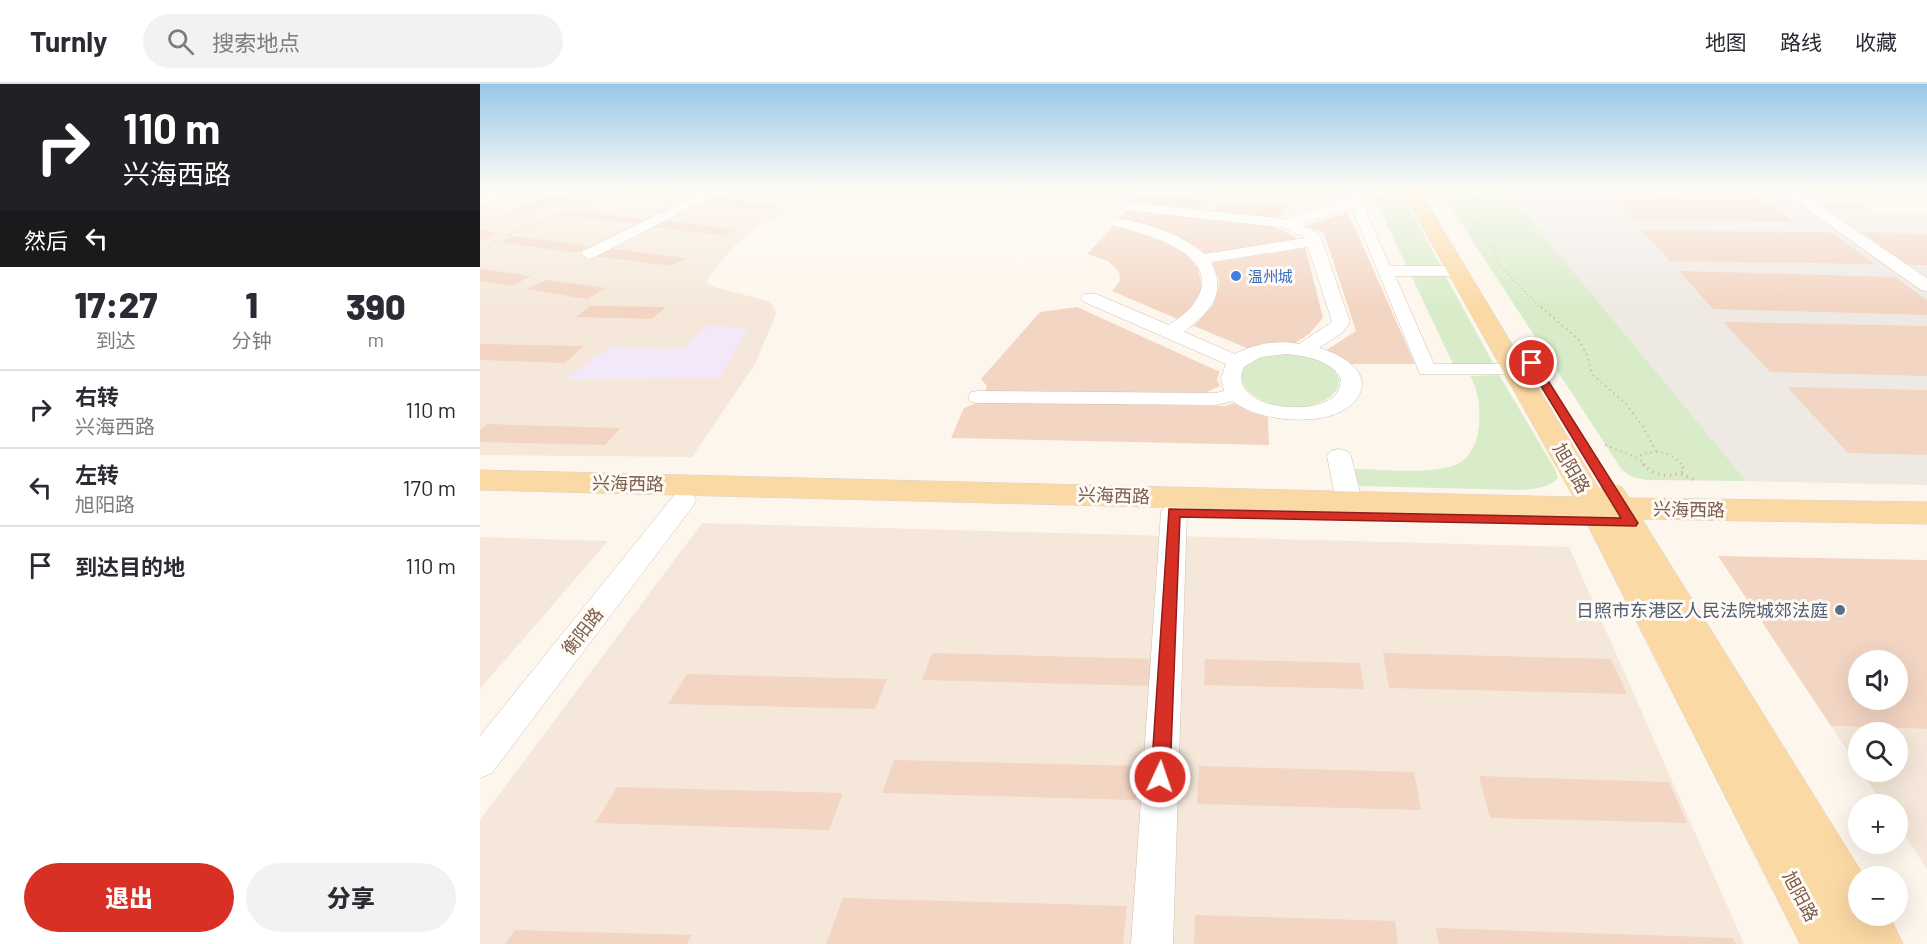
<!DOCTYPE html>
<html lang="zh">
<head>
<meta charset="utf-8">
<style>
  :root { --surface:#fff; --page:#f2f2f3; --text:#2b2b33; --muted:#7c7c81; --line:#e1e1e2; --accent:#d93025 }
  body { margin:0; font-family:Barlow,"Noto Sans SC",sans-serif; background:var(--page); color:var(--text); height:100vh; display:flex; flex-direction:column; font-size:22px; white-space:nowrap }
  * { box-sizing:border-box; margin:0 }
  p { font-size:20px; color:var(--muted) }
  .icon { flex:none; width:33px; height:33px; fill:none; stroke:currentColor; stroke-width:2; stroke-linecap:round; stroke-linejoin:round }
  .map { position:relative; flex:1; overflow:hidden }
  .drawer { display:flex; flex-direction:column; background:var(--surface); width:480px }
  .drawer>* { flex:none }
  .banner { background:#202124; color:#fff; overflow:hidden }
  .buttons { position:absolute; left:1368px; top:566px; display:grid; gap:12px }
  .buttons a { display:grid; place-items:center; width:60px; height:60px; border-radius:50%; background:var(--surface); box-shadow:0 6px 24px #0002; font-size:30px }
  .pin { position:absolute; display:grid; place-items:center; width:51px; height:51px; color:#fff; margin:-26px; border:3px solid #fff; border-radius:50%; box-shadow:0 2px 6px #0007 }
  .me { position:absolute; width:66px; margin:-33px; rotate:3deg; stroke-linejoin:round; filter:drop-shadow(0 0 4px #0008) }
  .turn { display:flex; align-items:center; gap:21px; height:126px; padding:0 24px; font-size:27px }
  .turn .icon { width:78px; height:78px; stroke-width:2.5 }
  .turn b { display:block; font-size:42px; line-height:51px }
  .then { display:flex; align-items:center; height:57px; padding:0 24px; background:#0003; gap:12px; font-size:22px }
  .eta { display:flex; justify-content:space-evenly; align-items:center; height:102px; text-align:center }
  .eta b { font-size:36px; font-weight:800; line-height:42px }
  .action { display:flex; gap:12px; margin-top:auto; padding:12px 24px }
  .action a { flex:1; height:69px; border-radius:36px; background:var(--accent); color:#fff; font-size:24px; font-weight:800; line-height:69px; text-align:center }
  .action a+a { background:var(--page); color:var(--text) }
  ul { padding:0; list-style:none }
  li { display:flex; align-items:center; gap:18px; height:78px; padding:0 24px; border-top:2px solid var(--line) }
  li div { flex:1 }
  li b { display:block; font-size:22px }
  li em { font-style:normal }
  header { display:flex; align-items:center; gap:36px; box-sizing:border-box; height:84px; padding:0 30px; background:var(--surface); border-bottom:2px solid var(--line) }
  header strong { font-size:28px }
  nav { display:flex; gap:33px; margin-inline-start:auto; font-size:21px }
  .search { width:420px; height:54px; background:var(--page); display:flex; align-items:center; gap:15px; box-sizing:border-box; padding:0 21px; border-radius:33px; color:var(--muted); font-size:22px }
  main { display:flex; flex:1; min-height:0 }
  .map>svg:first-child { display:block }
</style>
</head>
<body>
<header>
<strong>Turnly</strong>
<div class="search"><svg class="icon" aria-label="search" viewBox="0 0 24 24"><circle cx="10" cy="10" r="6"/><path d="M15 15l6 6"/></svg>搜索地点</div>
<nav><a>地图</a><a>路线</a><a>收藏</a></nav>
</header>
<main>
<section class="drawer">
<div class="banner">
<div class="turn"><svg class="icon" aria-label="right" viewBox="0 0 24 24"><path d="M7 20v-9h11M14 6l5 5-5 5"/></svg><div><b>110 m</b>兴海西路</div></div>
<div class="then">然后<svg class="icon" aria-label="left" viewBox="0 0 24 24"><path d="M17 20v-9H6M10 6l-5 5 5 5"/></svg></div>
</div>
<div class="eta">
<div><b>17:27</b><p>到达</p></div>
<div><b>1</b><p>分钟</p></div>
<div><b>390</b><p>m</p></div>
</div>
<ul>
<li><svg class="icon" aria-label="right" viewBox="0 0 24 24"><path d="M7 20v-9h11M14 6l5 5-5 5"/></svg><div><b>右转</b><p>兴海西路</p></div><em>110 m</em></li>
<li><svg class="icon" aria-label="left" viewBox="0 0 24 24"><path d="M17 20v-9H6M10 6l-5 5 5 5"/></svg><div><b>左转</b><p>旭阳路</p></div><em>170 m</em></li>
<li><svg class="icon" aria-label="arrive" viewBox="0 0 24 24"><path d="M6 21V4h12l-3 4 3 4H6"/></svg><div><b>到达目的地</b></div><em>110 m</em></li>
</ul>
<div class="action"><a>退出</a><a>分享</a></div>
</section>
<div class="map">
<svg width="1447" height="860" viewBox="0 0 1447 860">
  <rect width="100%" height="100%" fill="#fdf6ec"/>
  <path fill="#f5e8da" d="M11,104H342L276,145L253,163L228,194L227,199L234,203L288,217L294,223L296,230L275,280L212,373L0,371V109Z
    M666,104H697L845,119L799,134L654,118Z
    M222,439L1089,463L1264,860H0V736Z
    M0,453L128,457L0,605Z
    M1351,642L1447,645V785L1418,741V720H1403L1381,687H1418V648H1378V683Z"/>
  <path fill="#efe9e4" d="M1024,104H1288L1293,108L1366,109L1397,129H1447V401L1265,397Z"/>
  <path fill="#f3e8fa" d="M227,242L269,243L239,294L86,295L129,264L203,265Z"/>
  <path fill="#d8ecc9" d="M958,104H1024L1266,397L1167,396L1152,393L1142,386Z
    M908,108H921L962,185H928L895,115L899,111Z
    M931,191H965L1014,281L973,280Z
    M803,269C814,271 825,271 835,274C869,286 866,311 833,321C779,336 719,279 803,269Z
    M1019,291L1075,385L1078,394C1067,405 1052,405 1037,406L879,402L875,385C901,385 966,393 985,375C994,366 998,353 999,341C1000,324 999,307 990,292Z"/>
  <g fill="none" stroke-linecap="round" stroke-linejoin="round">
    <path stroke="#a5d3da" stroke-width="3" d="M1399,104L1447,108"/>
  </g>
  <path fill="#f3d5c3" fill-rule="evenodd" d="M148,104H163L217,110L205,116L139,108Z
    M662,109L724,115L717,125L654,118Z
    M1126,109L1276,110L1314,138L1152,136Z
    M71,110L93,112L46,132L24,130Z
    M236,113L297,120L286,127L226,119Z
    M742,117L806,123L799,134L735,127Z
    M1341,119L1383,120L1391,126L1349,125Z
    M93,126L165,135L155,140L81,131Z
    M647,126L785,140L806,148L820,157L726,171L716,162L687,147L639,135Z
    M868,128L935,280H869L845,267L876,247L844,149L826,142Z
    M184,136L256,146L245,152L172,143Z
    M634,141L670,150L701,165L718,184L722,203L718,216L700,236L632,207L640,197L639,188L628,177L607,170Z
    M0,146L20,149L5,156L0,155Z
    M1160,146L1351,148L1395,180L1190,177Z
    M1382,148L1447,150V181H1427Z
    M34,152L110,162L96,169L20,158Z
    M825,162L843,234L829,250L814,260L769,265L714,242L733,221L738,207L739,195L730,176Z
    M128,164L206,174L191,182L115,172Z
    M0,185L51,192L32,202L0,197Z
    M1199,187L1415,193L1447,216V231L1233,225Z
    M67,196L126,204L107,215L47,205Z
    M110,222L186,223L172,235L96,233Z
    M597,223L740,288L737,295L740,302L725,309H505L507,302L501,295L560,228Z
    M1243,238L1447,242V292L1290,288Z
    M0,260L104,262L85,279L0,276Z
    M1307,303L1447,306V371L1368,369Z
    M499,318L745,322L754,319L770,328L788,333L789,361L471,354L484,324Z
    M7,340L141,344L125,361L0,358V346Z
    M1238,472L1447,476V645L1351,642ZM1378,576H1418V615H1378Z
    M452,569L675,575L673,602L442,596Z
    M903,569L1131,575L1147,610L909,604Z
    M725,575L880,579L884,605L724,601Z
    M207,590L407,595L395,625L188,620Z
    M414,676L660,682L656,716L402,709Z
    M719,682L934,688L941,726L717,720Z
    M999,692L1189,698L1207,739L1010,734Z
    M137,703L363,709L349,746L115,739Z
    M363,814L647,822L643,860H346Z
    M715,831L915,837L918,860H714Z
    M956,844L1253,854L1256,860H959Z
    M35,846L212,851L207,860H25Z"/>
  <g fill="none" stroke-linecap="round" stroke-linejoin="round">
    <g stroke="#d1beb0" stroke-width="1">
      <path id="minor" d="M23,104H42L40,107L0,122V113Z
        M231,104H249L115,173L109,175L101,170L103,167Z
        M867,104H881L889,135L910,182H977L985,187L977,192H915L954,280H1035L1042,282L1045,286L1042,290H940L872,124L821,140L840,151L870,238L863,248L839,264C865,271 900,293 871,321C846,344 777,338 753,317L736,321L499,319L491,318L488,313L491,308L499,307L736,309L744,307L741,294L746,280L604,218L601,214L604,210H616L689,241C696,236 705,230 711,223C753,172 666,150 632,141L630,138L637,134C669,140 699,148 724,170L825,154L805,144L645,126L638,122L645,118L807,135L870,115ZM828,163L852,237L849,240L819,260C798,256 775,259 755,270L704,248C729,228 748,211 731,178ZM806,270C825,272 852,276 861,295C860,300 860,305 857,309C840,335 744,325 764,283L781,273Z
        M1297,104H1313L1447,194V207L1441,206Z
        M859,365L867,367L871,372L882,417L878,423L869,425L860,423L856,417L847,372L851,367Z
        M204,408L213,410L216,416L213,422L12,689L0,694V652L195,410Z
        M694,420L703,422L707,428L693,860H651L681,428L685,422Z"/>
    </g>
    <g stroke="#dad1cd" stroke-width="1">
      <path id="major" d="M921,104H938L1119,405L1131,400L1142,403L1149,414L1447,418V440L1162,435L1384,792H1378V831H1409L1423,860H1320L1104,434L0,406V386L1093,413Z"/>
    </g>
    <path stroke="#d9b8a5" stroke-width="1.5" stroke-dasharray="1 3" stroke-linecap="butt" d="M985,104L998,117L996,132L1021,183L1062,225
      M83,130H80L141,104
      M15,157L78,130L67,128L123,104"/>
    <path stroke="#d9b8a5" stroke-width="2" stroke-dasharray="1.5 4" stroke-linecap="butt" d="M1061,223L1098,255L1107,271L1112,290L1146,320L1163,343L1176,367
      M1125,361L1160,375
      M1164,382L1160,375L1161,371C1176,364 1193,369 1203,382"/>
    <path stroke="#d9b8a5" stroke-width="3" stroke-dasharray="1.5 4.5" stroke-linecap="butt" d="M1163,380C1174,392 1190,395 1204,387L1202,380
      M1201,390L1217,397"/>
    <use href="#minor" fill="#fff" fill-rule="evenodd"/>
    <use href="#major" fill="#fbd9a5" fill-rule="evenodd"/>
  </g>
  <linearGradient id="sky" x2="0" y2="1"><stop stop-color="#97c7e8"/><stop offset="0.46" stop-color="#fefbf6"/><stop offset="1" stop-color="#fefbf6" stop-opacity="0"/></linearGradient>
  <rect width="1447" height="224" fill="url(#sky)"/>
  <path fill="#d93025" stroke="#8d1f18" stroke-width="1.5" d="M1052,276L1057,279L1156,436L1158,439L1156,442L700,433L690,693L687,699L680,702L674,699L671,693L689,425L1141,434L1047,279Z"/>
  <circle fill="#3f7fe0" stroke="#fffaf3" stroke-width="2" cx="756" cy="192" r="6"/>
  <circle fill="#5c6f8a" stroke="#fffaf3" stroke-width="2" cx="1360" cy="526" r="6"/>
  <g text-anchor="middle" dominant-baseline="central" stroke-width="6" stroke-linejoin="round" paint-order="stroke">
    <g font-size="15" fill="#366cbe" stroke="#fffaf3" text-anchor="start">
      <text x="768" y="192">温州城</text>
    </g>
    <g font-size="18" fill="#7a5c4d" stroke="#fffaf3">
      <text transform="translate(1092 384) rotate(60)">旭阳路</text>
      <text transform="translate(148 399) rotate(1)">兴海西路</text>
      <text transform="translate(634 411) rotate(2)">兴海西路</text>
      <text transform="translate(1209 425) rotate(1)">兴海西路</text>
      <text transform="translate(102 547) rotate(-52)">衡阳路</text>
      <text transform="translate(1321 812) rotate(62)">旭阳路</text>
    </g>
    <g font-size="18" fill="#4e5e75" stroke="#fffaf3" text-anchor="end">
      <text x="1348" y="526">日照市东港区人民法院城郊法庭</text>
    </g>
  </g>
</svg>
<div class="buttons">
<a><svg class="icon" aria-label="sound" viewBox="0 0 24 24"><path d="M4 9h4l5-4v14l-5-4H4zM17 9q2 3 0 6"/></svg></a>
<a><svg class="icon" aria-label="search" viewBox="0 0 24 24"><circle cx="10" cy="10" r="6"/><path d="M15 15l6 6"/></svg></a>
<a>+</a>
<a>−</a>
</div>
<div class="pin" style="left:1052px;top:279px;background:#d93025"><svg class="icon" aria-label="arrive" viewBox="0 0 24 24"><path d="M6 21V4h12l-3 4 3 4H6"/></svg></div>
<svg class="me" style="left:680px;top:693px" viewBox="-20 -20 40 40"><circle r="17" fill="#d93025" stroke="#fff" stroke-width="3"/><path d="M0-11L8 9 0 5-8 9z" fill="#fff"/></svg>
</div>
</main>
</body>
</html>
